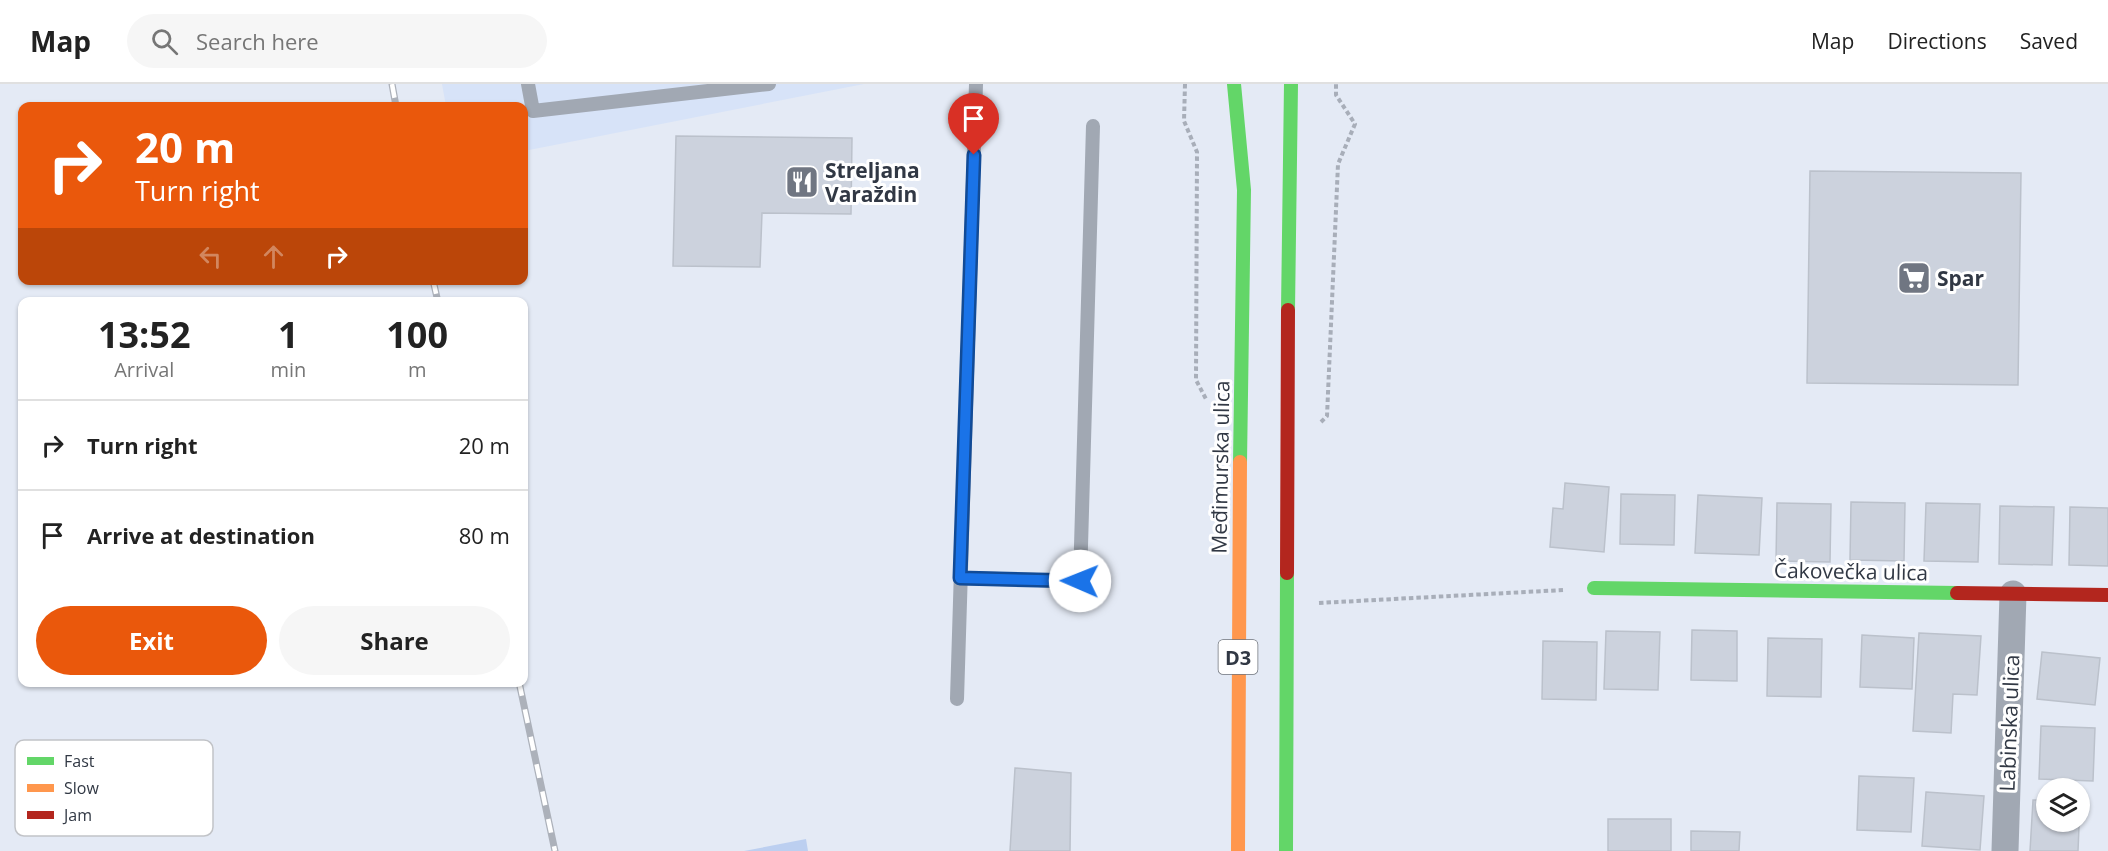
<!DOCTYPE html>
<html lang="en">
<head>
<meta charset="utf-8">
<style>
  :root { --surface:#fff; --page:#f6f6f6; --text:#222; --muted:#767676; --line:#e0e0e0; --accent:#ea580c }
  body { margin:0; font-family:"Open Sans",sans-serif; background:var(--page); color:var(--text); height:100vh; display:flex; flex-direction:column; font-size:22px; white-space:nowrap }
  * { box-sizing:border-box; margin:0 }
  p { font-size:20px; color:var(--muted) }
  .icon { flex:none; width:33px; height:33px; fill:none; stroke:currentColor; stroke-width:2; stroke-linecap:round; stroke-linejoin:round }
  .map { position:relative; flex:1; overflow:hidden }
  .sheet { position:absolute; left:18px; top:213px; width:510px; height:390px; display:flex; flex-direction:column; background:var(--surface); border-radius:12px; box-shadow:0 2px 4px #0004 }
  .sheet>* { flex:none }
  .banner { position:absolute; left:18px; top:18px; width:510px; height:183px; border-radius:12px; box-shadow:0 2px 4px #0004; background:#ea580c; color:#fff; overflow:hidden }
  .buttons { position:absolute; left:2036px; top:694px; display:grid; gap:12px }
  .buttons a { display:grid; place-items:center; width:54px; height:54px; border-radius:50%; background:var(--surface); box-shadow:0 2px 4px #0004; font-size:30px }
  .pin { position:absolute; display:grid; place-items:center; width:51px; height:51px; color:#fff; margin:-62px -26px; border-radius:50% 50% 50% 0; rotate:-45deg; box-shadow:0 0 6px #0007 }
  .pin .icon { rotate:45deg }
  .me { position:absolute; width:66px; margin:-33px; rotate:271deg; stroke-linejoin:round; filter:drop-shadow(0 0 4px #0008) }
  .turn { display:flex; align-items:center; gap:21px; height:126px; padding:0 18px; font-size:27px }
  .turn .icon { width:78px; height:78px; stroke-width:2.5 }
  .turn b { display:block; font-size:42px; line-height:51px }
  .lanes { display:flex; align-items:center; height:57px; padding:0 18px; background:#0003; justify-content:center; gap:30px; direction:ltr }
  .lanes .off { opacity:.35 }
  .eta { display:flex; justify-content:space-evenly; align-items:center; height:102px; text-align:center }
  .eta b { font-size:36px; font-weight:700; line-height:42px }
  .cta { display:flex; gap:12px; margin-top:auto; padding:12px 18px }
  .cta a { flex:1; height:69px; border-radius:36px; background:var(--accent); color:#fff; font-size:24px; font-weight:700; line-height:69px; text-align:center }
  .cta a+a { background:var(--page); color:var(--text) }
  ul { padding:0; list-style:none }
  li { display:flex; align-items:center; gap:18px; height:90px; padding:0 18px; border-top:2px solid var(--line) }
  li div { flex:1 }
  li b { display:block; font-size:22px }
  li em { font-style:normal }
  header { display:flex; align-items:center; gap:36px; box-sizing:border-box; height:84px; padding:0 30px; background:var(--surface); border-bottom:2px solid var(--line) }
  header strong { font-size:28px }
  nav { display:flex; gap:33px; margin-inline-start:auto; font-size:21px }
  .search { width:420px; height:54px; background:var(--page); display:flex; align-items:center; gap:15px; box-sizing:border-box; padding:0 21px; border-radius:33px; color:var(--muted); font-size:22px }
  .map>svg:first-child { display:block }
</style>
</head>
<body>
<header>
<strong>Map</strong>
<div class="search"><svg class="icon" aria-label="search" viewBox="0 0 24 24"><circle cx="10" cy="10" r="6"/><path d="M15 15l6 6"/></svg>Search here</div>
<nav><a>Map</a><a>Directions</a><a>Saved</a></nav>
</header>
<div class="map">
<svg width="2108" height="767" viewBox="0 0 2108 767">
  <rect width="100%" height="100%" fill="#e4eaf5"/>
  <path fill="#d7e3f8" d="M442,0H864L524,67V22H446Z"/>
  <path fill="#bccff0" d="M806,755L808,767H744Z"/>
  <path fill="#ccd2dd" stroke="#bbc1cb" stroke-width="1.5" d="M676,52L852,54L851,130L762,129L760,183L673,182Z
    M1810,87L2021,89L2018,301L1807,299Z
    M1565,399L1609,403L1604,468L1550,463L1553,424L1563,425Z
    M1621,410L1675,411L1674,461L1620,460Z
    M1698,411L1762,414L1759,471L1695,469Z
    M1851,418L1905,419L1904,477L1850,476Z
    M1777,419L1831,420L1830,478L1776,477Z
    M1926,419L1980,420L1978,478L1924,477Z
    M2000,422L2054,423L2052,481L1999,480Z
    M2070,423L2108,424V482L2069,481Z
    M1692,546L1737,547V597L1691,596Z
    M1606,547L1660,548L1658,606L1604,605Z
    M1919,549L1981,552L1977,611L1953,610L1951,649L1913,647Z
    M1862,551L1914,554L1912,605L1860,603Z
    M1768,554L1822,555L1821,613L1767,612Z
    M1543,557L1597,558L1596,616L1542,615Z
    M2042,568L2100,574L2095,621L2037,615Z
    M2041,642L2095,644L2093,697L2039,695Z
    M1015,684L1071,689L1070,767H1010Z
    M1859,692L1914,694L1911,748L1857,746Z
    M1926,708L1984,712L1980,766L1922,762Z
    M2033,716H2046V738H2079L2080,718L2078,767H2030Z
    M1608,735H1671V767H1608Z
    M1691,747L1740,748L1739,767H1691Z"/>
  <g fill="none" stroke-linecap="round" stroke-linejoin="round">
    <path stroke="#a8aeb9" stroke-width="4" stroke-dasharray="4.5 3" stroke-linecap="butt" d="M1185,0L1184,37L1197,68L1196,296L1206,315
      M1321,338L1327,332L1338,80L1355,40L1336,11V0
      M1319,519L1563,506"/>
    <path stroke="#a1a8b3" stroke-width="14" d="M528,0L533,27L769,0
      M960,494L1080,497L1093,42
      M957,615L976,0"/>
    <path stroke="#a1a8b3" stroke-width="27" d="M2005,767L2013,510"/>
    <path stroke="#63d668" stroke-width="14" d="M1234,0L1244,106L1240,378
      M1288,226L1291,0
      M1594,504L1957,509
      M1286,767L1287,489"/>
    <path stroke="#ff974d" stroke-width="14" d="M1238,767L1240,378"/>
    <path stroke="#b3261e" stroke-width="14" d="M1287,489L1288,226
      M1957,509L2108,511"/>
    <g stroke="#acb1ba" stroke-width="7">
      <path id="rail" d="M392,0L396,22
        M433,196L438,218
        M519,598L555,767"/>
    </g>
    <use href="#rail" stroke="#fff" stroke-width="4.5" stroke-dasharray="14" stroke-linecap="butt"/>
  </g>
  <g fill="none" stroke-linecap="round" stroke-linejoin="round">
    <g stroke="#114b97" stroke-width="15">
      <path id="route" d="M974,71L960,494L1080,497"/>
    </g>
    <use href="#route" stroke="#1a73e8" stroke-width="10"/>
  </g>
  <defs>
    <g id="restaurant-square" transform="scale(1.725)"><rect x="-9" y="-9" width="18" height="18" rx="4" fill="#707682" stroke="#fff"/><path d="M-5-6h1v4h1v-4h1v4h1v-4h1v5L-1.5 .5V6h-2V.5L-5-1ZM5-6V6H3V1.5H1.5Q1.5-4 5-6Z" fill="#fff"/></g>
    <g id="supermarket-square" transform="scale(1.725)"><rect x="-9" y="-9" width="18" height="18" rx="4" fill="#707682" stroke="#fff"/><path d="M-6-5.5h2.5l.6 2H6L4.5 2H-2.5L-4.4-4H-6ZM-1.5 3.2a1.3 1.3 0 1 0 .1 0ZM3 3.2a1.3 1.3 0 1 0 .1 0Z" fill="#fff"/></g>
  </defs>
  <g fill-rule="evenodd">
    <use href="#restaurant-square" x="802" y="98"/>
    <use href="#supermarket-square" x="1914" y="194"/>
  </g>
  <g text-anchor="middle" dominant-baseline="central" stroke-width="6" stroke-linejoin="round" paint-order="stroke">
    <rect fill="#fff" stroke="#6f747c" stroke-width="1.5" x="1218.5" y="556" width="39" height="34" rx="4.5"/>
    <g font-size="20" font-weight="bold" fill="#313844">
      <text x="1238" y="573">D3</text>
    </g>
    <g font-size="21" font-weight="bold" fill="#313844" stroke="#fff" text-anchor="start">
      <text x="825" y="86">Streljana<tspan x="825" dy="24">Varaždin</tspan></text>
      <text x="1937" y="194">Spar</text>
    </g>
    <g font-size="21" fill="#313844" stroke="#fff">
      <text transform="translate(1220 383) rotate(-89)">Međimurska ulica</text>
      <text transform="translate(1851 487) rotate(1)">Čakovečka ulica</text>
      <text transform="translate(2009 639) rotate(-88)">Labinska ulica</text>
    </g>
  </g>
  <rect x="15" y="656" width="198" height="96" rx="9" fill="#fff" stroke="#c1c3c7" stroke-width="1.5"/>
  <rect x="27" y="673" width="27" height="8" fill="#63d668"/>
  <rect x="27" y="700" width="27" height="8" fill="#ff974d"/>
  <rect x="27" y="727" width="27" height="8" fill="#b3261e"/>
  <g font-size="16" fill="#313844">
    <text x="64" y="683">Fast</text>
    <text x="64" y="710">Slow</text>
    <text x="64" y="737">Jam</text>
  </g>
</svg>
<div class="buttons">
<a><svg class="icon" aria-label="layers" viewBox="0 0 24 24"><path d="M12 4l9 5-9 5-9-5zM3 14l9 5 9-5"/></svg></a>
</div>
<div class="pin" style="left:974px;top:71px;background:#d93025"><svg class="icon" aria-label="arrive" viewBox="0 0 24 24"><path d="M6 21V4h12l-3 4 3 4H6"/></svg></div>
<svg class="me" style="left:1080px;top:497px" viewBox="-20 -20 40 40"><circle r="19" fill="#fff"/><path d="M0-13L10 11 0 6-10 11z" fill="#1a73e8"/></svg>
<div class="banner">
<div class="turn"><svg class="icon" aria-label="right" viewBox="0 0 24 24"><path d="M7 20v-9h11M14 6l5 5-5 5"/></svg><div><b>20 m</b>Turn right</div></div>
<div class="lanes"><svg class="icon off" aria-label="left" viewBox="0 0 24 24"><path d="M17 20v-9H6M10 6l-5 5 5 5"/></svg><svg class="icon off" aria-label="ahead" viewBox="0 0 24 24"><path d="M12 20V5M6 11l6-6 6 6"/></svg><svg class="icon" aria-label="right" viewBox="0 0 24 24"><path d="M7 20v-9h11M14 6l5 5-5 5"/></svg></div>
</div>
<section class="sheet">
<div class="eta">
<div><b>13:52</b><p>Arrival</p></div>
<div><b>1</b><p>min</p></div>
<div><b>100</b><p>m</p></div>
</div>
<ul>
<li><svg class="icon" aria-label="right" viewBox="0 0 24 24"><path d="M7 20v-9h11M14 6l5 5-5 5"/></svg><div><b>Turn right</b></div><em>20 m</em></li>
<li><svg class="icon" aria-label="arrive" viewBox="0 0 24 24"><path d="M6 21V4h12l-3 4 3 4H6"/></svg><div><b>Arrive at destination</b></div><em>80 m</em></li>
</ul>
<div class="cta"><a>Exit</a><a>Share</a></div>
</section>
</div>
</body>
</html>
